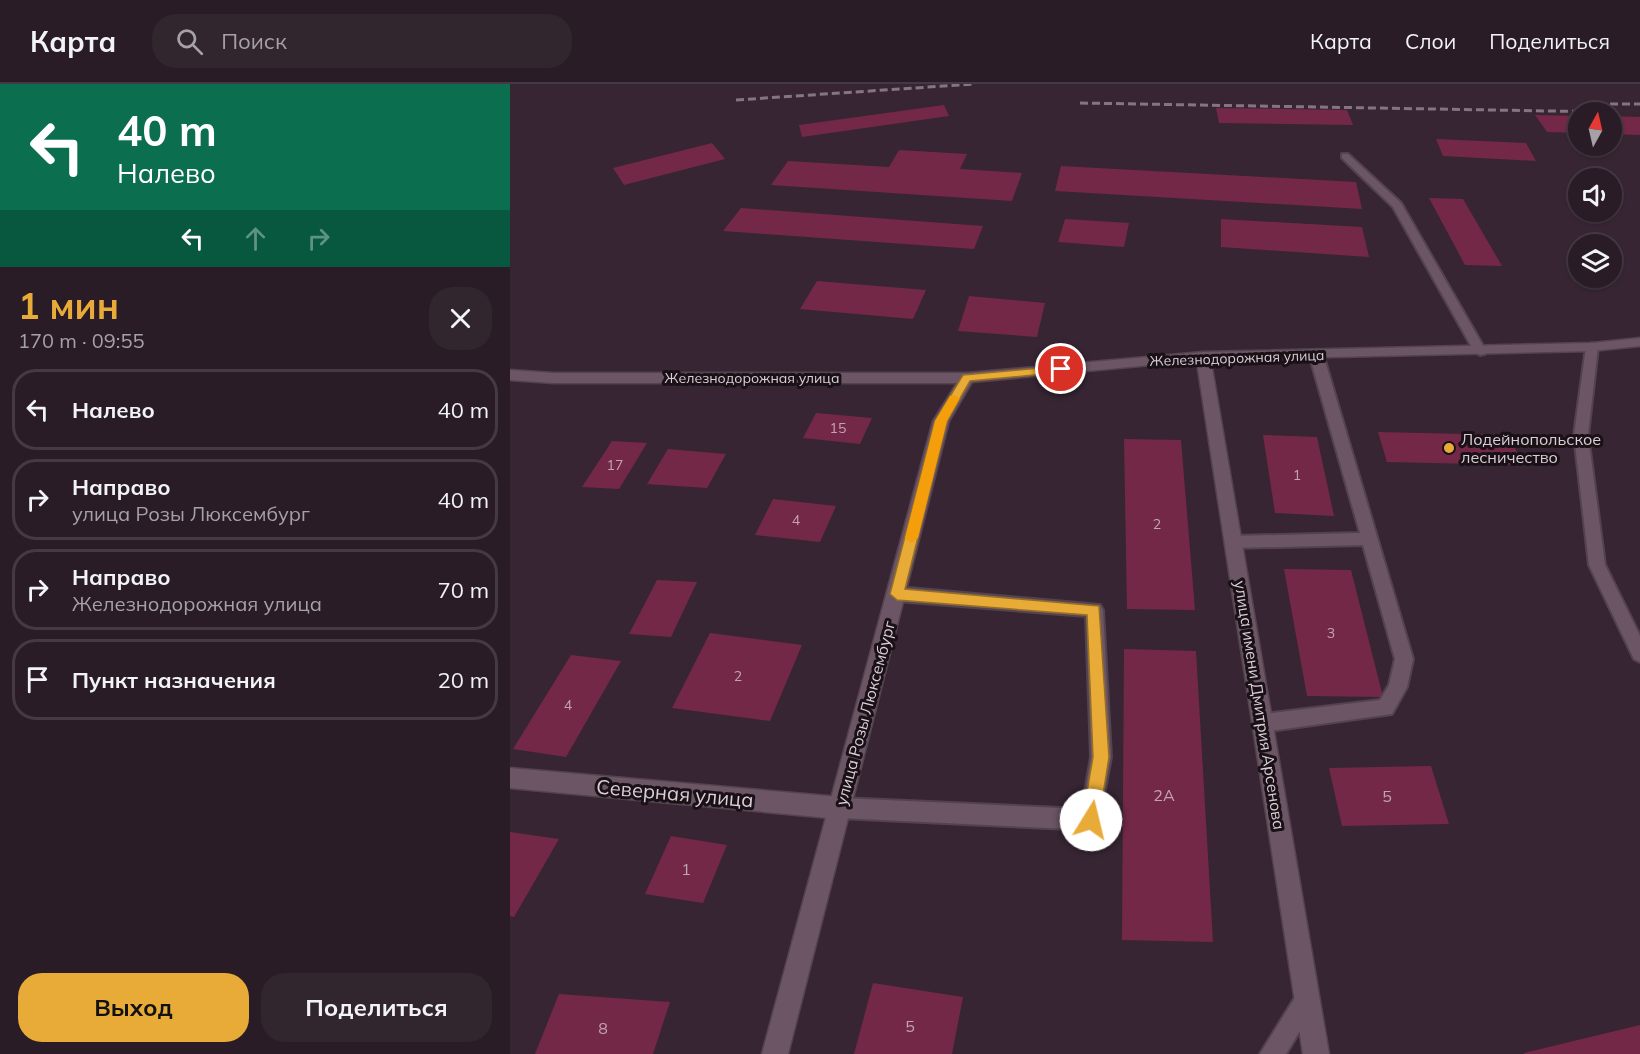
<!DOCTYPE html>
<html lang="ru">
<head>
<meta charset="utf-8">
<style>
  :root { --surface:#291c26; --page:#31252e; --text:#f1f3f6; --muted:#a5a1a7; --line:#453a43; --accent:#e9ab38 }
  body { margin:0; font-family:Mulish,sans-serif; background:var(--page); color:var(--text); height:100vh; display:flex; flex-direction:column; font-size:22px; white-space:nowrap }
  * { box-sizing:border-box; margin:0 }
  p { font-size:20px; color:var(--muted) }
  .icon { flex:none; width:33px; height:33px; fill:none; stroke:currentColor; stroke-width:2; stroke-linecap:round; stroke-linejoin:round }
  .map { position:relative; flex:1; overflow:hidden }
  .sheet { display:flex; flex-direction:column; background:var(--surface); width:510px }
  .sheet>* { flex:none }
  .banner { background:#0b6e4f; color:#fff; overflow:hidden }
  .needle { width:39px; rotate:8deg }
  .buttons { position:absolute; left:1058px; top:18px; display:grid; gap:12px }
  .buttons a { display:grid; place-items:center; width:54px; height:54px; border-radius:50%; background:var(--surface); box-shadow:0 2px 4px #0004,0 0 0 2px var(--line); font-size:30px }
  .pin { position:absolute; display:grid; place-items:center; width:51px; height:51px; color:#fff; margin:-26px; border:3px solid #fff; border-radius:50%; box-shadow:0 2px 6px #0007 }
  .me { position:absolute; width:66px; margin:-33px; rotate:9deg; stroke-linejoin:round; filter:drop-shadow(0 0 4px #0008) }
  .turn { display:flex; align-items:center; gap:21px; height:126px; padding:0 18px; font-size:27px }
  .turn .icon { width:78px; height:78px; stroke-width:2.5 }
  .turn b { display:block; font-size:42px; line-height:51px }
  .lanes { display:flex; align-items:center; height:57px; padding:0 18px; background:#0003; justify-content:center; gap:30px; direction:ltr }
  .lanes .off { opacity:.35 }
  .round { display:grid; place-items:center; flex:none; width:63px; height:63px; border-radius:24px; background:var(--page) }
  .summary { display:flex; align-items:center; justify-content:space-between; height:102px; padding:0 18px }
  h1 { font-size:36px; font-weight:700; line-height:45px; color:var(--accent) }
  .button { display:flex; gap:12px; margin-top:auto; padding:12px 18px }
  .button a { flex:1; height:69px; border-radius:24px; background:var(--accent); color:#111; font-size:24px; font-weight:700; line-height:69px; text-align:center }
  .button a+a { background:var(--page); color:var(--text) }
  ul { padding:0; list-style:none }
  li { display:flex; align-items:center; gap:18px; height:81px; margin:0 12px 9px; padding:0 6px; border:3px solid var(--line); border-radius:24px }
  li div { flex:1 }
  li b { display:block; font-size:22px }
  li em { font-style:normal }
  header { display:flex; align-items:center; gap:36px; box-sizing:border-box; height:84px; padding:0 30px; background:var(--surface); border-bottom:2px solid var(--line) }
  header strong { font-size:28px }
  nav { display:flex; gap:33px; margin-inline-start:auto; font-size:21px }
  .search { width:420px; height:54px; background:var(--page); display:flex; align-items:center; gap:15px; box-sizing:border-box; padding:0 21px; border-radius:24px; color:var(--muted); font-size:22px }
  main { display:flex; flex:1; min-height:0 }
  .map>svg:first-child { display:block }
</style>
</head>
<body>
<header>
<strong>Карта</strong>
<div class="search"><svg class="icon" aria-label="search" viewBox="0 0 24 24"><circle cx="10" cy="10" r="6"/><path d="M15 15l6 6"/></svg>Поиск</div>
<nav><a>Карта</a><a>Слои</a><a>Поделиться</a></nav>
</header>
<main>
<section class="sheet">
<div class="banner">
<div class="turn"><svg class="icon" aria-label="left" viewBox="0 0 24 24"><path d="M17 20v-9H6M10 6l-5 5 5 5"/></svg><div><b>40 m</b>Налево</div></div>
<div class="lanes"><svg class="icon" aria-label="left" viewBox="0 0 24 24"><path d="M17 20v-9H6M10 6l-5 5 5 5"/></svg><svg class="icon off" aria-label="ahead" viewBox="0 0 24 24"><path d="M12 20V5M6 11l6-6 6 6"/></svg><svg class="icon off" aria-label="right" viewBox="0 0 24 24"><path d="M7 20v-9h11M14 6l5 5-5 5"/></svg></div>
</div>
<div class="summary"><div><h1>1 мин</h1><p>170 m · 09:55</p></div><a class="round"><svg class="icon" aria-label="close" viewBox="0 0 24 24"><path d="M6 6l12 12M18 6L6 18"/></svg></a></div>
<ul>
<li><svg class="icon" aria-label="left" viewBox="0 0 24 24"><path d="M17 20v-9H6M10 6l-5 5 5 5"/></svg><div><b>Налево</b></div><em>40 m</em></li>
<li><svg class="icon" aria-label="right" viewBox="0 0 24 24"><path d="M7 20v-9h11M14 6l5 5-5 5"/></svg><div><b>Направо</b><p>улица Розы Люксембург</p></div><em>40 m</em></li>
<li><svg class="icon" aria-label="right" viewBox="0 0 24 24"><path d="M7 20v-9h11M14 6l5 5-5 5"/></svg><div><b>Направо</b><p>Железнодорожная улица</p></div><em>70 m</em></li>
<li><svg class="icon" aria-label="arrive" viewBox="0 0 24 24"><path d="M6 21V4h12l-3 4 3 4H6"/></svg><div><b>Пункт назначения</b></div><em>20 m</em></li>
</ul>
<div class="button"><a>Выход</a><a>Поделиться</a></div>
</section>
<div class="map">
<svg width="1130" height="970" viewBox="0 0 1130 970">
  <rect width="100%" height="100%" fill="#372533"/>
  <path fill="#732848" d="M434,21L439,32L292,53L289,41Z
    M706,24L837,26L843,41L709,39Z
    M1025,31L1068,32V49L1037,48Z
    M1101,32L1130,33V51L1101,50Z
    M926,55L1016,59L1026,77L933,72Z
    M202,59L215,75L114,101L103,84Z
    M389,66L457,70L450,85L512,89L502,117L261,101L278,77L379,83Z
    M551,82L846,98L852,125L545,107Z
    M919,114L953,115L992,182L955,181Z
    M231,124L473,142L464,165L213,147Z
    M555,135L619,139L614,163L548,158Z
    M711,135L852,143L859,173L711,163Z
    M307,197L416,206L403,235L290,225Z
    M459,212L535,219L527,253L448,247Z
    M306,329L362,334L350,360L293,354Z
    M868,348L999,351L1013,381L877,378Z
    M753,351L807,353L824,432L765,429Z
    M614,355L671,356L685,526L617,525Z
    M102,357L137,359L109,405L72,403Z
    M158,365L216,370L197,404L137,400Z
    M263,415L326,422L310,458L245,451Z
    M774,485L841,486L873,613L797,612Z
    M147,496L187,498L161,553L119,550Z
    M200,549L292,561L260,637L162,624Z
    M614,565L686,567L703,858L612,856Z
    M61,571L111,577L56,673L3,665Z
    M921,682L939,740L832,742L819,684Z
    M0,748L49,755L4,833L0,832Z
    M161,752L217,761L193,819L135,810Z
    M363,899L453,913L442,970H344Z
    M49,910L160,918L143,970H25Z
    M1130,941V970H1014V969Z"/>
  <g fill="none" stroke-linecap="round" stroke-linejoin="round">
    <g stroke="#53434f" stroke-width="4">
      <path id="lane" d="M832,70H838L891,119L976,267L975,270L970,271L964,267L883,123L832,74Z
        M1082,259L1088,263L1078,351L1095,481L1130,552V578L1124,575L1079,481L1064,351L1076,263Z
        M806,266L813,270L903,575L897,603L882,630L753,648L746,645L743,639L746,633L753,630L870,616L879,601L885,575L853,461L723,464L715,458L723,452L850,449L799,270Z
        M387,503L590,521L593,526L601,673L588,743L581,746L330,734L323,731L320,724L323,717L330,714L572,725L581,673L576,532L387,517L381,515L379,510L381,505Z
        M797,903L805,907L809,915L776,970H750L789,907Z"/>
    </g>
    <g stroke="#53434f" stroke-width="3">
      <path id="street" d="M693,268L700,272L819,970H793L686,272Z
        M0,684L330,713L338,716L341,724L338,732L330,735L0,704Z"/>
    </g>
    <g stroke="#53434f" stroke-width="3">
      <path id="secondary" d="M1130,254V262L1082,267L693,276L462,298L439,337L278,970H252L423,337L447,299H43L0,296V286L43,289H457L693,268L1082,259Z"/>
    </g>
    <use href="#lane" fill="#6c5666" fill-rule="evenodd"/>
    <use href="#street" fill="#6c5666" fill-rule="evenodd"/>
    <use href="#secondary" fill="#6c5666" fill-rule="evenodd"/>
    <path stroke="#857581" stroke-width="3" stroke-dasharray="8 4" stroke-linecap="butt" d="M226,16L464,0
      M570,19L1100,28
      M1088,20H1130"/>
  </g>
  <path fill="#e9ab38" stroke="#976f24" stroke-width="1.5" d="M551,282L555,283V288L460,297L437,337L395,505L589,522L599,673L589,736L587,742L581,745L575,742L572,736L583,673L577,531L387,516L380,510L425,337L453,291Z"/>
  <path fill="#f59e0b" d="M444,311L450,314L437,337L408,454L401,459L395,454L425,337L440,312Z"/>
  <circle fill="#e9ab38" stroke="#1a1117" stroke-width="2" cx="939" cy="364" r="6"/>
  <g text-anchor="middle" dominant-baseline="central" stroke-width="6" stroke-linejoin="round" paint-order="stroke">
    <g font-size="14" fill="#dbced7" stroke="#1a1117">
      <text transform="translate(727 274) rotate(-2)">Железнодорожная улица</text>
      <text x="242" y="294">Железнодорожная улица</text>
    </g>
    <g font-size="14" fill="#c1a4b3">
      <text x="328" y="344">15</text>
      <text x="105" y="381">17</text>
      <text x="787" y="391">1</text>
      <text x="286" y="436">4</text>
      <text x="647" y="440">2</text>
      <text x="821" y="549">3</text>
      <text x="228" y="592">2</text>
      <text x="58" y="621">4</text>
    </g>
    <g font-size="16" fill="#dbced7" stroke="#1a1117" text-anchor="start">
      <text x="951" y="355">Лодейнопольское<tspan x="951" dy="18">лесничество</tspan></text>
    </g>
    <g font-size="16" fill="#dbced7" stroke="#1a1117">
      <text transform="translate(750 621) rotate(81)">улица имени Дмитрия Арсенова</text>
      <text transform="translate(355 629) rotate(-75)">улица Розы Люксембург</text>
    </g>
    <g font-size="16" fill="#c1a4b3">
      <text x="654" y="711">2А</text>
      <text x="877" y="712">5</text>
      <text x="176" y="785">1</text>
      <text x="400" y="942">5</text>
      <text x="93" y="944">8</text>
    </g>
    <g font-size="20" fill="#dbced7" stroke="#1a1117">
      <text transform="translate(165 709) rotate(5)">Северная улица</text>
    </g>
  </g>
</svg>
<div class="buttons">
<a><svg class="needle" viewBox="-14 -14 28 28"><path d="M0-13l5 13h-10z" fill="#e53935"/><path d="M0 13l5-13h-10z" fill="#a5a1a7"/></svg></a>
<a><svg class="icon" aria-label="sound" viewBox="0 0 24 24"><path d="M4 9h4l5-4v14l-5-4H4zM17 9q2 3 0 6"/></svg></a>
<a><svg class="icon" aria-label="layers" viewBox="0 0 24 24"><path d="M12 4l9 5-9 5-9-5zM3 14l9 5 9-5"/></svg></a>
</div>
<div class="pin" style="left:551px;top:285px;background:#d93025"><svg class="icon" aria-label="arrive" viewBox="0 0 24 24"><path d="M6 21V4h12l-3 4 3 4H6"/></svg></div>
<svg class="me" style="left:581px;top:736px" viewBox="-20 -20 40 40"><circle r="19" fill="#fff"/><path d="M0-13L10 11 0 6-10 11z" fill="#e9ab38"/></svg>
</div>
</main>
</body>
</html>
